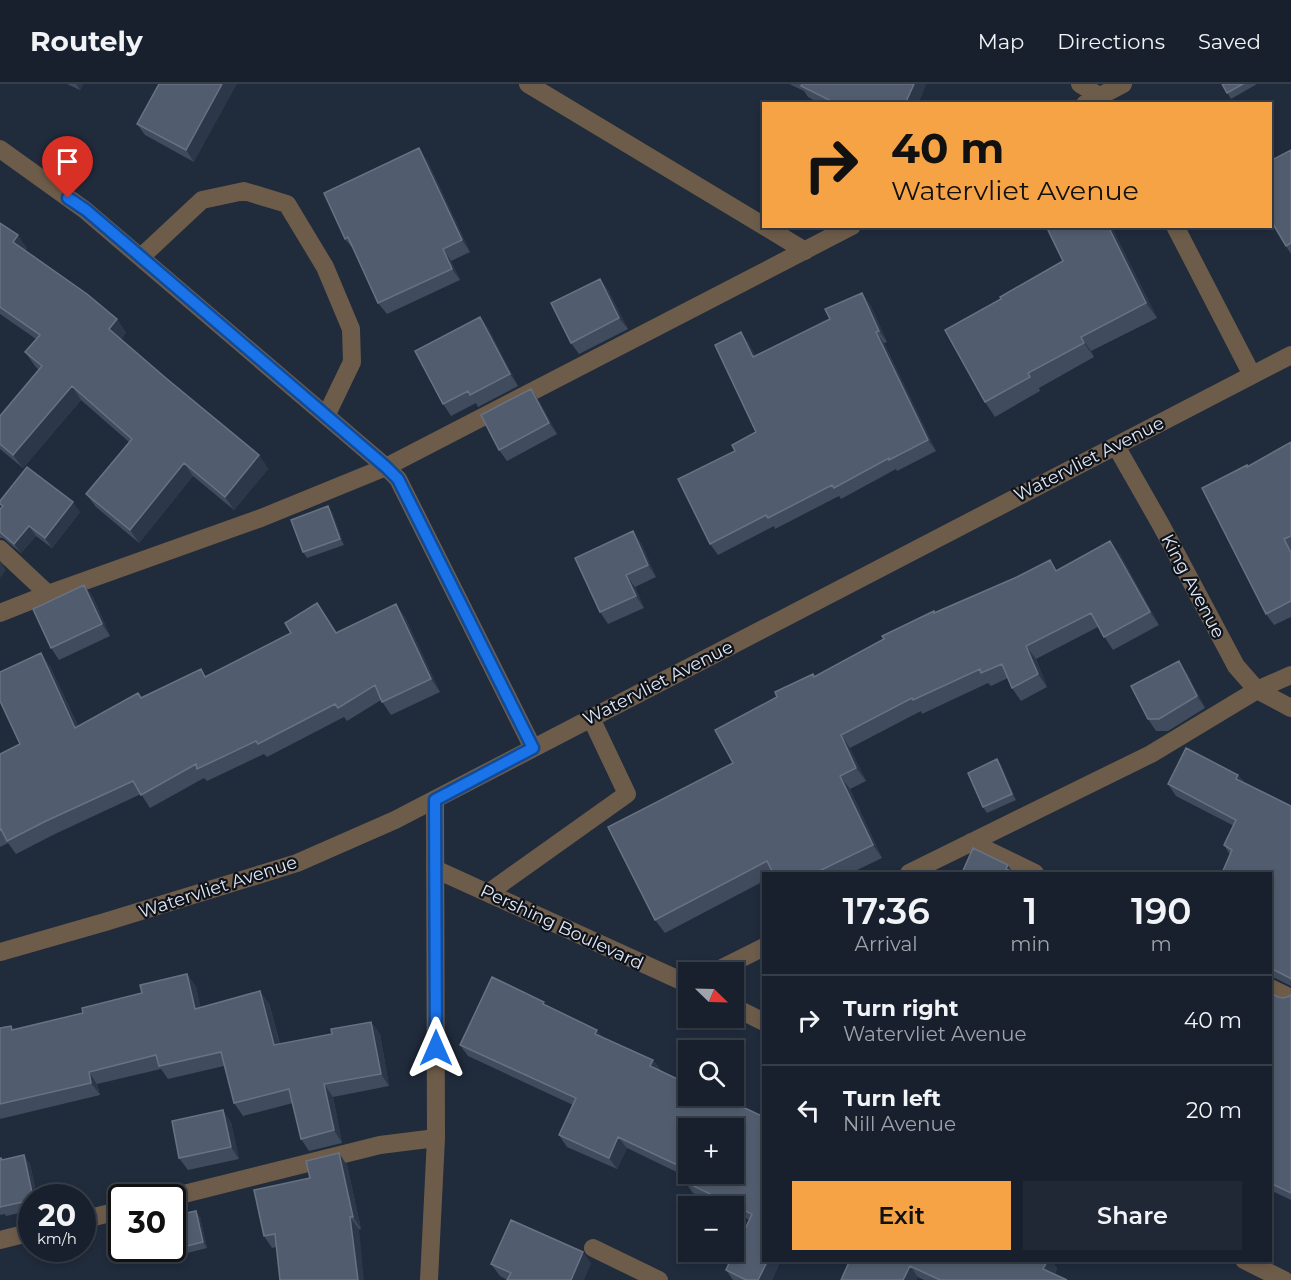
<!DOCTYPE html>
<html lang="en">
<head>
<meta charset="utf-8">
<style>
  :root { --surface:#18202d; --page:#212835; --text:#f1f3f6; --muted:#9fa3aa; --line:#363e49; --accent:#f5a345 }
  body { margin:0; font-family:Montserrat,sans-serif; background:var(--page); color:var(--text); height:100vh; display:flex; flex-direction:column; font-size:22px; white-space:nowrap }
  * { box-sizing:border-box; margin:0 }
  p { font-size:20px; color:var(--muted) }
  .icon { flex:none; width:33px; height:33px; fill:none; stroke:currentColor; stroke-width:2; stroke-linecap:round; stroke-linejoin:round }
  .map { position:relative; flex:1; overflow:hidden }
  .details { position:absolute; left:762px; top:788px; width:510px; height:390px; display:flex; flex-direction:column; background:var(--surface); border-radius:0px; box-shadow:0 3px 9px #0003,0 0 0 2px var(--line) }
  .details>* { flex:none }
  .hud { position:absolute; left:762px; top:18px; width:510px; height:126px; border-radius:0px; box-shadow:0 3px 9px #0003,0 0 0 2px var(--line); background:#f5a345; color:#111; overflow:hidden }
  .needle { width:39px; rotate:113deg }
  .controls { position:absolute; left:678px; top:878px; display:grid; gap:12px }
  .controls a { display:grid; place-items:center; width:66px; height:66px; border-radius:0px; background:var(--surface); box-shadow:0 3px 9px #0003,0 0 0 2px var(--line); font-size:30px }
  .speed { position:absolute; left:18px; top:1100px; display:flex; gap:12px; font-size:30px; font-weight:700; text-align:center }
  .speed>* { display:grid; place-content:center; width:78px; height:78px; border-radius:50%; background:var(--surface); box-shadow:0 3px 9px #0003,0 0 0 2px var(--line); line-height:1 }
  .speed small { font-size:15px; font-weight:400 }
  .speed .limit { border:3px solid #111; border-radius:9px; background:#fff; color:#111 }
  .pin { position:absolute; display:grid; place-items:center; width:51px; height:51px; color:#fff; margin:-62px -26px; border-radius:50% 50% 50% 0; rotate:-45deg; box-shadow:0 0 6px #0007 }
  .pin .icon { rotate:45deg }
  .me { position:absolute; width:66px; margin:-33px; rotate:0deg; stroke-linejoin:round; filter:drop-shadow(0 0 4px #0008) }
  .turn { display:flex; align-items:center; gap:21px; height:126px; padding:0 30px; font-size:27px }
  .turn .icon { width:78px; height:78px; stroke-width:2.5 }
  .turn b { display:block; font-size:42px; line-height:51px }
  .eta { display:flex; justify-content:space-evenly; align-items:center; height:102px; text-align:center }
  .eta b { font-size:36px; font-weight:600; line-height:42px }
  .button { display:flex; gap:12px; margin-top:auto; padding:12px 30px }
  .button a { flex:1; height:69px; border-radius:0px; background:var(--accent); color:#111; font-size:24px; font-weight:600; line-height:69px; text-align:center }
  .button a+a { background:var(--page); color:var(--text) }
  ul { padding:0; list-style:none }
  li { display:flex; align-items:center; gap:18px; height:90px; padding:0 30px; border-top:2px solid var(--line) }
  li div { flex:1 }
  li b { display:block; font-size:22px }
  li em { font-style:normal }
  header { display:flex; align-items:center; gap:36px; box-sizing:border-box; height:84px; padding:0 30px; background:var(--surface); border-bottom:2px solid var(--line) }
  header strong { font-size:28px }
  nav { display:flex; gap:33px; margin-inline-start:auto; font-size:21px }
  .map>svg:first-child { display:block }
</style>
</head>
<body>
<header>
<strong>Routely</strong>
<nav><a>Map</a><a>Directions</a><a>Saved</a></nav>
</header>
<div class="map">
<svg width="1291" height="1196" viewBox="0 0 1291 1196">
  <rect width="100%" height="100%" fill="#202b3c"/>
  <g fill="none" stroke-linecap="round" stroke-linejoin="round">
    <path stroke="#6e5c4a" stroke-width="18" d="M528,0L764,142
      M1080,0L1099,12L1104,18
      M1085,20L1123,0
      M0,65L85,126L386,383L398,395L533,664
      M764,142L805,167
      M1175,142L1252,291
      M141,173L202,116L244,107L287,120L325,183L351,245L352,278L326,332
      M1116,362L1161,441L1236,582L1257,606L1291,624
      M0,465L48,510
      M0,529L48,510L261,434L386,383L852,142
      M971,758L1035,789
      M435,785L688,900
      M909,789L1151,670L1257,606L1291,591
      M488,809L627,710L591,634
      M0,868L105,838L297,779L395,736L1291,271
      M714,888L764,863
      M1270,904L1291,914
      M734,923L764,938
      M172,1113L380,1061L436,1054
      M82,1136L122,1126
      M0,1156L32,1148
      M593,1164L659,1196
      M1244,1176L1284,1196
      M429,1196L436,1054L435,715"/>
  </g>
  <path fill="#404c5d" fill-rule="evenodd" d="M67,0H83L80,6Z
    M159,0L194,78L145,51L137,40Z
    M789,0H926L918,20H821L808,13L804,7Z
    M1222,0H1257L1231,15Z
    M1291,66V170L1286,162Z
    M427,76L470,168L451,177L460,196L387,230L378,219L354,166L345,155Z
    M0,139L27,164L25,167L117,235L126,249L121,255L167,295L259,371L268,385L234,426L193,392L139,459L96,423L86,410L129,358L81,316L23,384L0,365V332L39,286L35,282L25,268L36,255L0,230Z
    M1111,142L1157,234L1091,267L1094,273L1039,304L1040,307L995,333L985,318L1001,215L1063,177Z
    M600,195L608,206L628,245L579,270L571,259Z
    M870,220L887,258L884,259L936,367L897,387L896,385L841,415L839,412L775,445L774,442L718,471L710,460L735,367L756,348L748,258L755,272Z
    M488,244L518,302L478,323L476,319L451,332L443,320Z
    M539,317L557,350L507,377L499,366Z
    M1291,358V533L1274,541L1266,530L1248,382Z
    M0,417L80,428L52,464L36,452L21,469L3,454H0V425L2,423L0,420Z
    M332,428L344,461L307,474L303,468Z
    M641,459L656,493L635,503L644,524L608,540L600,528Z
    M1120,470L1159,541L1113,566L1098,543L1036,575L1047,603L1021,617L1012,604L1008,594L991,602L988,599L922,630L921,627L850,664L866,697L850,705L882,774L851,789H764V797L665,849L655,836L733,679L777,613L935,529L1057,486Z
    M84,501L93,513L110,552L59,576L51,564Z
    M326,532L337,549L405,533L440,608L391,631L381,616L347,637L344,633L267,673L264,670L207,697L204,694L150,724L141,710L55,750L16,770L8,759L0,763V670L20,660L50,582L78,642L138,609L141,613L201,585L206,593Z
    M1187,589L1205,624L1168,647H1156L1148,635Z
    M997,675L1001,681L1016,716L987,729L983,723Z
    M1238,691L1244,698L1291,722V902L1275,894L1270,893V789L1230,771L1224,761L1234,742L1176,712L1168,700Z
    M187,890L196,903L200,923L269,919L280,960L332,950L371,938L380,950L389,1002L333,1013L342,1059L309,1067L301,1055L293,1019L243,1032L234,1019L224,982L168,995L161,985L97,1000L100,1011L0,1035V944L14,946L83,929L142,909Z
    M1270,909L1278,913L1283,914L1290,912L1291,910V1116L1270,1106Z
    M547,922L597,946L602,953L653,976L661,987L723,1016L724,1014L764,1176H781L772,1196H733L726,1186L749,1136L734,1128V1122H720L693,1109L685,1098L687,1093L627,1064L617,1085L567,1063L559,1051L573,1021L468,972L460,961ZM688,1044L734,1089H688Z
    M231,1038L239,1075L188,1086L179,1074Z
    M1,1074L2,1076L30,1080L37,1113H32V1126L6,1132L5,1130L0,1131V1075Z
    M347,1081L361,1145L272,1164L264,1152L310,1094Z
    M200,1133L207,1164L175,1172L171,1166Z
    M583,1168L591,1180L507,1196L500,1192L491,1180Z
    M850,1176L1057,1184L1055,1190L1067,1196H924L918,1193Z"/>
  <path fill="#2c3849" d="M76,0H83L80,6Z
    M222,0H237L194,78L186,66Z
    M914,0H926L918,20H905Z
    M419,64L427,76L470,168L462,156Z
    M1108,142H1111L1157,234L1146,219Z
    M18,151L27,164L22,171L13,158Z
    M443,165L451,177L460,196L452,185Z
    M600,195L608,206L628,245L619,234Z
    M862,209L870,220L887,258L879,247Z
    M480,233L488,244L518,302L510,290Z
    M117,235L126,249L119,258L109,245Z
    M741,248L748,258L761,284L753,273Z
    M876,248L884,259L936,367L928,356Z
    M1081,253L1091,267L1094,273L1084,259Z
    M72,302L81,316L23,384L13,371Z
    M531,305L539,317L557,350L549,339Z
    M259,371L268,385L234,426L225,413Z
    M184,379L193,392L139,459L130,446Z
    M73,418L80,428L52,464L45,454Z
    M328,422L332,428L344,461L340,455Z
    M29,442L36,452L21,469L14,460Z
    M633,447L641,459L656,493L648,481Z
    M1110,457L1120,470L1159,541L1150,528Z
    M0,477L6,486L0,494Z
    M626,491L635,503L644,524L636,512Z
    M84,501L93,513L110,552L102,540Z
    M396,520L405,533L440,608L431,595Z
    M1026,562L1036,575L1047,603L1038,590Z
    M41,569L50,582L84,656L75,644Z
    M1179,577L1187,589L1205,624L1197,612Z
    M841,651L850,664L866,697L856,684Z
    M997,675L1001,681L1016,716L1012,710Z
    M1238,691L1246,702L1236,695Z
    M840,692L850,705L882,774L873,761Z
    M1008,781L1013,789L1006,785Z
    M187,890L196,903L204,937L195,925Z
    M260,907L269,919L283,974L274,961Z
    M371,938L380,950L389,1002L381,990Z
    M597,946L605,957L595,950Z
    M653,976L661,988L650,982Z
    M89,988L97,1000L100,1011L91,999Z
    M324,1000L333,1013L342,1059L334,1046Z
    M223,1026L231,1038L239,1075L231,1063Z
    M618,1053L627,1064L617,1085L609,1074Z
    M339,1069L347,1081L361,1145L353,1133Z
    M24,1071L30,1080L37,1113H33Z
    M196,1127L200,1133L207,1164L203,1158Z
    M350,1133L359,1145L364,1196H358Z
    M583,1168L591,1180L584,1196H571Z
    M768,1176H781L772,1196H758Z
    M1048,1176H1052L1057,1184L1052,1196L1043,1185Z
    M910,1182L918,1193L917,1196H903Z"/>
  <path fill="#515d6e" stroke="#687283" stroke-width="1.5" d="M159,0H222L186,66L137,40Z
    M802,0H914L905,20H837L801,2Z
    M1222,0H1243L1227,9Z
    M419,64L462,156L443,165L452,185L378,219L348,153L345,155L324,109Z
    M1291,66V159L1286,162L1270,135V77Z
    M0,139L18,151L13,158L87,210L117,235L109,245L167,295L259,371L225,413L184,379L130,446L86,410L132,355L72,302L13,371L0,360V332L42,282L25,268L40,251L0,223Z
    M1046,142H1108L1146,219L1081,253L1084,259L1028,289L1030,293L985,318L945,246L1001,215L1000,213L1063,177Z
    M600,195L619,234L571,259L551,219Z
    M862,209L879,247L876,248L928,356L889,376V374L834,404L832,401L768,434L766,431L710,460L678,395L735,367L732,361L756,348L715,261L741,248L753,273L830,235L825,225Z
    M480,233L510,290L470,311L468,307L443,320L415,267Z
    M531,305L549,339L499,366L481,331Z
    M1291,358V452L1284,455L1291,469V517L1266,530L1202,404L1247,381V383Z
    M27,383L73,418L45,454L29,442L14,460L0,448V425L3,422L0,420V417Z
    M328,422L340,455L303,468L291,436Z
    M633,447L648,481L626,491L636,512L600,528L575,474Z
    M1110,457L1150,528L1104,553L1091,529L1026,562L1038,590L1012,604L1002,580L981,589L980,585L913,616L912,614L841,651L856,684L840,692L873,761L815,789H773L767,777L655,836L608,743L733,679L715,646L777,613L775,608L813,590L814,593L884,555L882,552L934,527V529L1017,493L1050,476L1056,487Z
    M84,501L102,540L51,564L33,525Z
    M317,519L336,549L396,520L431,595L382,618L375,601L338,624L335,620L258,660L256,657L197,685L196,680L141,711L133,697L46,737L7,757L1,745L0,746V670L20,660L0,617V588L41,569L75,644L138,609L141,614L201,585L205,593L291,549L285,539Z
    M1179,577L1197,612L1159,635H1148L1131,602Z
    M1186,664L1238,691L1236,695L1291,722V895L1288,893L1270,884V789H1222L1232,766L1224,761L1236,736L1168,700Z
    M997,675L1012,710L983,723L968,689Z
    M973,764L1008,781L1006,785L1015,789H962Z
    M187,890L195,925L260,907L274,961L332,950L331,945L371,938L381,990L324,1000L334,1046L301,1055L289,1005L234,1019L221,968L159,982L156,971L89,988L91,999L0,1020V944L11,942L12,946L83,929L82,924L142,909L140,901Z
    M492,893L544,918L543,920L597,946L595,950L653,976L650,982L688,1000V1011H712L723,1016L724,1014L764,1033V1176H768L758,1196H746L726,1186L752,1130L685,1098L689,1089H734V1044H688V1086L618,1053L609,1074L559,1051L576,1014L460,961Z
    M1270,909L1278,913L1283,914L1290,912L1291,910V1109L1270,1099Z
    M223,1026L231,1063L179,1074L172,1037Z
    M339,1069L353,1133H350L358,1196H280L275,1150L264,1152L254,1106L310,1094L306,1077Z
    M24,1071L33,1113H32V1116L0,1123V1075L1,1074L2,1076Z
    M196,1127L203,1158L171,1166V1164H172V1132Z
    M511,1136L583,1168L571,1196H507L511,1189L491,1180Z
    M850,1176H1048L1043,1185L1067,1196H940L910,1182L903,1196H841Z"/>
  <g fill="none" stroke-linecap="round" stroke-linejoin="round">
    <g stroke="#114b97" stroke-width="15">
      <path id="route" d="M68,114L86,126L127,161L386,383L398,395L533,664L435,716L436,964"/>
    </g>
    <use href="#route" stroke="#1a73e8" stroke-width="10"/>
  </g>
  <g text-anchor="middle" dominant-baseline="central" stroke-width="4.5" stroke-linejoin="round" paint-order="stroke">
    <g font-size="18" fill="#e1e8f4" stroke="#0e131b">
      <text transform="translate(1089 375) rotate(-27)">Watervliet Avenue</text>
      <text transform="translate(1193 502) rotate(62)">King Avenue</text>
      <text transform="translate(658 599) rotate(-27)">Watervliet Avenue</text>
      <text transform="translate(218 803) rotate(-18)">Watervliet Avenue</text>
      <text transform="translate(562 843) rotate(25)">Pershing Boulevard</text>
    </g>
  </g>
</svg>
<div class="controls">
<a><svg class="needle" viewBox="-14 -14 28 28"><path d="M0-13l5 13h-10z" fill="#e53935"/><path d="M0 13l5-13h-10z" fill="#9fa3aa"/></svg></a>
<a><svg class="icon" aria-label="search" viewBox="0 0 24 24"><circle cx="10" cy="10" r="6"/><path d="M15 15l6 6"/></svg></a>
<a>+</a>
<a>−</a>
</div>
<div class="speed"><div>20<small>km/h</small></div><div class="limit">30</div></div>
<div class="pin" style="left:68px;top:114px;background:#d93025"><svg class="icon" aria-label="arrive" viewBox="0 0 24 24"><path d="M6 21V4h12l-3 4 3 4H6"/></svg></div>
<svg class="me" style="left:436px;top:964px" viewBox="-20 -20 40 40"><path d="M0-17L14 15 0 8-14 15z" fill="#1a73e8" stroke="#fff" stroke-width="4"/></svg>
<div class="hud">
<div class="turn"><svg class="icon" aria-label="right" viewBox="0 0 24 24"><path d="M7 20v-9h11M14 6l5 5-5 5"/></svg><div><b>40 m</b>Watervliet Avenue</div></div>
</div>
<section class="details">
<div class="eta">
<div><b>17:36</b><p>Arrival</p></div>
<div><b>1</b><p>min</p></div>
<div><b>190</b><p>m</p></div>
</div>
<ul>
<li><svg class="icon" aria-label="right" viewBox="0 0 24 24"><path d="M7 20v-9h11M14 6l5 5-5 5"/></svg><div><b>Turn right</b><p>Watervliet Avenue</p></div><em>40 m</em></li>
<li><svg class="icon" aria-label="left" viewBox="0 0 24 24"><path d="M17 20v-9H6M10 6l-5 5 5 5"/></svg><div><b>Turn left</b><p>Nill Avenue</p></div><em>20 m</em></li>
</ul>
<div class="button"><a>Exit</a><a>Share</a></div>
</section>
</div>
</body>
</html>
